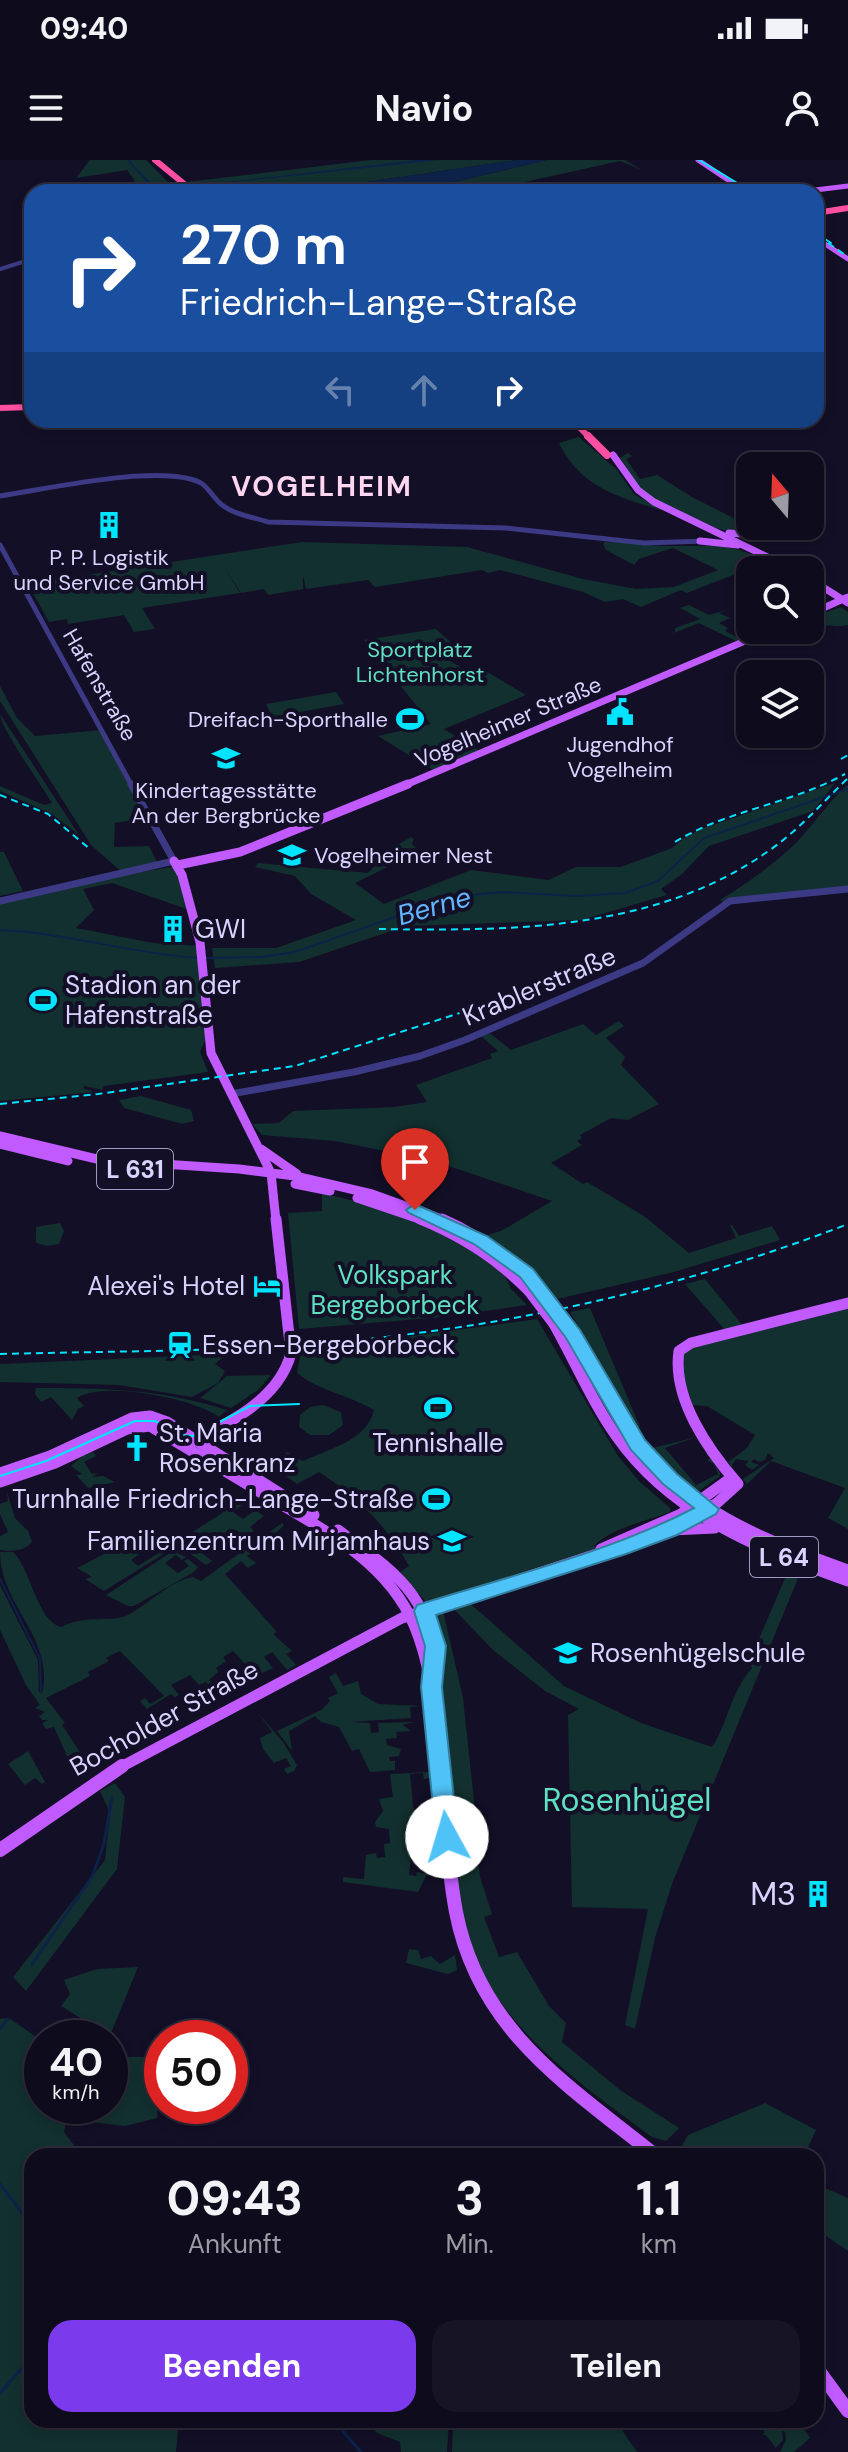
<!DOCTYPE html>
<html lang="de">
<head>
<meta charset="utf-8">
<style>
  :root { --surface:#0e0b1c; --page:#171425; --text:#f1f3f6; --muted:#9b9ba3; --line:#2e2b3b; --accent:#7c3aed }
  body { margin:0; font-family:"DM Sans",sans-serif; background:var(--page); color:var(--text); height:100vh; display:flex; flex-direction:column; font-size:30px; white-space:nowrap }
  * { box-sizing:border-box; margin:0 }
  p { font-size:26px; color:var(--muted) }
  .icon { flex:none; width:44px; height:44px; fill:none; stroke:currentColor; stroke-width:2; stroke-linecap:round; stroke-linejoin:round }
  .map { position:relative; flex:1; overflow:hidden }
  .details { position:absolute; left:24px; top:1988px; width:800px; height:280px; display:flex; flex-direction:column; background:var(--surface); border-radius:24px; box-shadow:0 4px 12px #0003,0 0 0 2px var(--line) }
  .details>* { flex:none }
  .top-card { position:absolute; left:24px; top:24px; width:800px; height:244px; border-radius:24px; box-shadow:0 4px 12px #0003,0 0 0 2px var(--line); background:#1a4fa0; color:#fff; overflow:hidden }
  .needle { width:52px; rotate:341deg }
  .controls { position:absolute; left:736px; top:292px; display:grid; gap:16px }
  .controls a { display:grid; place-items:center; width:88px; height:88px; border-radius:16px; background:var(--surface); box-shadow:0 4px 12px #0003,0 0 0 2px var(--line); font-size:40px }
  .speed { position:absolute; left:24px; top:1860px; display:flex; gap:16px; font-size:40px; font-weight:700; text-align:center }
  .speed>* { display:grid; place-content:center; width:104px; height:104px; border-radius:50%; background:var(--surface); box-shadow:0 4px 12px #0003,0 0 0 2px var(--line); line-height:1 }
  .speed small { font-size:20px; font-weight:400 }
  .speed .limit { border:12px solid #d22; background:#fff; color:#111 }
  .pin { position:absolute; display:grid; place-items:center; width:68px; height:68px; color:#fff; margin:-82px -34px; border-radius:50% 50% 50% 0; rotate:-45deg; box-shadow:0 0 8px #0007 }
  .pin .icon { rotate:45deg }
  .me { position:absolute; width:88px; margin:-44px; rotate:354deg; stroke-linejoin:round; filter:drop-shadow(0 0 6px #0008) }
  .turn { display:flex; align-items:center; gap:28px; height:168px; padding:0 24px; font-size:36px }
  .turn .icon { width:104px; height:104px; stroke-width:2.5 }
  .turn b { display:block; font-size:56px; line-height:68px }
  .lanes { display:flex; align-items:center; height:76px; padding:0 24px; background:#0003; justify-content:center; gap:40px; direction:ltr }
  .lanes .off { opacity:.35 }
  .eta { display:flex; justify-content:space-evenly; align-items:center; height:136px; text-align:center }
  .eta b { font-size:48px; font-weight:700; line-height:56px }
  .button { display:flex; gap:16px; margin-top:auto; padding:16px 24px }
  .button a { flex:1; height:92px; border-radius:24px; background:var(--accent); color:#fff; font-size:32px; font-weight:700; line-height:92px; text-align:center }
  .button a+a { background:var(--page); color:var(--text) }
  .status { display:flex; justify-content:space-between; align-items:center; height:56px; padding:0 40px; background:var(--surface); direction:ltr }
  .status svg { height:22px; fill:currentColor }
  header { display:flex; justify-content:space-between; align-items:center; height:104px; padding:0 24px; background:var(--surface); font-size:36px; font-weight:700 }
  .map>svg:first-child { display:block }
</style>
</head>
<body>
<div class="status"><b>09:40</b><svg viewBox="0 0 49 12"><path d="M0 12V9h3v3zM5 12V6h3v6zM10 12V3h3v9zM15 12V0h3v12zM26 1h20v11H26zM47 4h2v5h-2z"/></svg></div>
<header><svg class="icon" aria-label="menu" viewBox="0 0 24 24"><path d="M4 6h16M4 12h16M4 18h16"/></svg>Navio<svg class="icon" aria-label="person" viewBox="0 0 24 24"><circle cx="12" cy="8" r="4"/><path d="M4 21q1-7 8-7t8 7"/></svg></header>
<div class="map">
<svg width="848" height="2292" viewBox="0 0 848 2292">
  <rect width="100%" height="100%" fill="#130f26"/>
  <path fill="#12302f" d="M90,0H146L174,28L151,31L150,24L147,31L109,32L135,21L127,10L76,18Z
    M371,0H517L299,32H198L186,22Z
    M547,0H625L642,10L620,1L493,29L495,32H412Z
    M579,277L617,310L634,334L664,351C619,337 582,329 559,283Z
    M628,293L632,296L626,299L640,319L657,315L692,337L761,372C723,377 668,355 641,329C632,321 628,308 620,298Z
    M302,382L467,387L583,419L636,429L674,427L718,410L673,388L639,399L634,405L606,390L603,384L605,382C624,382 643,385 662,386C717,387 726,379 778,407L750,410V418L738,413L687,433L681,430L641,447L623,439L605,442L583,432L500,410L488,413L482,410L375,427L368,420L306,429L303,415V429L268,435L264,429L241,433L224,407L240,433L142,448L155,469L134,472L124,455L68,464L67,459L49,462L28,424Z
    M689,445L709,455L734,448L719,453L730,458L719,463L728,468L725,471L743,480L738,482L699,463L666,476L675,472V468L700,459L680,448Z
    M841,447L848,452V465C834,468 821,463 810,466V458Z
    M436,469L464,494L450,501L468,511L481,508L526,535L444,569L480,591L433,610L378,576L431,564L364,480Z
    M0,526L17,558L35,576L102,570L150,657L115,663L114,687L149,686L158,704L142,712L178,706L192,751L112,723L83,729L94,750L76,768L153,783L201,786L209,872L200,892L208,912L104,926L102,930L85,926L83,928L94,932L0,941V741L124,714L91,685L0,541Z
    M336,532L344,544L272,557L266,544Z
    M0,554L79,675L52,654L0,631V626L44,645L52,643C42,626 0,567 0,554Z
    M835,623L813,651L709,686L682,714L661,729L667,735L581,760L406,766L299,802L215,808L212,788H276L356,760L311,734L295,716L255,707L258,703L368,713L391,689L411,677L414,679L412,684L417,689L414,694L355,723L384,744L471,710L549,720L576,707H621L672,688L685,677L704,668Z
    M848,625V727L725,743L720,740C748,723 773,705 797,682C810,669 836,632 848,625Z
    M0,692H4L23,731L0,736Z
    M619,861L624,866L606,878L625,897L621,905L659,944L628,960L611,958L580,975L582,978L577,981L582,985L551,1003L583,1024L587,1022L644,1056L689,1093L736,1078L730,1065H732L739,1076L772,1066L780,1080L674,1112L553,1140L483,1076L501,1071L552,1041L434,1001L335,981L262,975L252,964L279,963L293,951L394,947L427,942L416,925L492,898L490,894L498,891L480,875L487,871L511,890L583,864L596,875Z
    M141,936L191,950L194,961L182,964L124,948L119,940Z
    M322,1033L391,1050L457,1080L504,1114L511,1129L527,1145L442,1157L299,1169L288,1053L322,1051Z
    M60,1063L64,1071L59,1084L48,1086L36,1083V1067Z
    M705,1119L744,1167L726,1171L685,1124Z
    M848,1147V1369L828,1358L845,1328L771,1301L747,1324L743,1319L774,1298L768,1293L765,1300L759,1302L754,1299L751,1302L759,1305L752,1310L745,1305L749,1301L736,1299L731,1307L728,1302L747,1288L755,1275L707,1246L693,1245L683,1217L684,1194L690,1188Z
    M590,1148L640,1267L637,1268L570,1152Z
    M537,1159L618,1296L639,1321L670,1348V1352C644,1362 613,1367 594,1386L598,1390L466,1440L564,1526L641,1563L712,1587C728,1563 731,1531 752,1508L749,1502L791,1404L801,1411L672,1724L655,1778L635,1869L625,1865L648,1749L572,1747L568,1555L579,1549L545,1531L493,1490L449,1444L442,1446L463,1538L476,1659L449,1660L436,1531L441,1484L432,1449L400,1412L409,1406C387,1366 358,1337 319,1312L297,1324L271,1305L287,1292L303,1301C328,1289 367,1281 374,1250C349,1235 321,1232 297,1213L301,1191Z
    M227,1194L215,1204L225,1211L218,1223L192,1237L119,1225L0,1222V1204Z
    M271,1215L258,1230L231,1248L200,1238L227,1216Z
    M36,1228C104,1228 161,1229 227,1250L219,1257C196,1239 103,1220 77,1238L84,1246L78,1249L72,1260L51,1237L41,1242L35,1234Z
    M323,1245L341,1252L343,1265L329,1275H310L299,1267L300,1255L310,1247Z
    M697,1277L665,1288L696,1325L718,1314L714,1304L707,1300L711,1298L720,1313V1316L699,1331L692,1327L652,1288Z
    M93,1292L96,1296L84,1302L92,1314L98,1313L92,1317L103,1316L115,1322L88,1328L76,1315L82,1314L71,1306L82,1296Z
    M7,1332L15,1358L28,1371L32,1381C27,1391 10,1392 0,1390V1376L8,1372L0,1354V1344L8,1341Z
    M236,1340L242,1345L233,1352L243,1359L255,1350L264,1356L250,1367L254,1371L246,1377L236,1370L202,1393L212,1401L206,1405L178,1385L104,1431L85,1419L92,1417L77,1408L127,1382L141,1393L131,1400L138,1406L221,1354Z
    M282,1363L284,1365L275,1374L285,1380L270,1391L261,1386L247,1396L256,1403L248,1408L241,1401L225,1414L277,1472L273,1474L292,1491L286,1494L296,1505L287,1510L272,1492L264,1497L273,1508L256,1516L233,1491L223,1497L226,1501L216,1508L218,1512L209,1520L220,1533L219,1536L206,1522L199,1525L190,1515L171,1525L179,1535L175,1537L171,1534L147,1549L140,1541L145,1538L150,1544L164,1536L120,1491L106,1498L109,1501L88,1512L90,1516L46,1538L65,1563L62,1565L85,1600L72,1607L54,1567L46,1569L42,1563L48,1560H42L39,1556L45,1552L35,1548L40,1545L26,1525L0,1470V1425L38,1500L39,1532L42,1533C55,1479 0,1445 0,1392H13C31,1409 37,1461 61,1467C86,1454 112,1463 128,1455C150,1443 168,1422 193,1417L201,1421Z
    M173,1391L186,1397L182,1400L176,1395L165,1403L178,1413L189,1406L184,1401L188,1399L198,1407L194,1412L134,1446H128L106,1435Z
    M336,1513L343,1526L358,1521L361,1534L378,1544L423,1546L410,1547L411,1558L350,1562L370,1563L371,1573L379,1572L378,1563L414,1562L403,1565L411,1571L396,1572L397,1578L386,1579L387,1585L401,1589L399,1596L389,1597L390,1601H395V1610L370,1612L359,1589L352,1591L339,1567L321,1562L315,1556L289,1571L292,1591L277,1571L321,1550L330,1541L328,1538L338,1533L329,1517Z
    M257,1552L283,1582L297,1605L294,1611L287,1614L284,1609L291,1606L286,1598L274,1603L263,1589L260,1578L272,1572Z
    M28,1591L45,1622L42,1624L35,1618L25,1625L8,1604Z
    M429,1612L430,1618L424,1619L423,1613L410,1614L417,1685L412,1686L409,1715L416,1716L417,1712L432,1715L427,1714L418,1732L343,1722V1717L364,1719L366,1695L376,1693L377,1698L385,1697L384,1684L390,1683L389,1669L376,1667L375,1662L383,1651L379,1639L393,1637L390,1614Z
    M115,1623L125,1637L117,1709L26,1831L13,1817L105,1700L110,1653L100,1631Z
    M474,1665L480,1717L492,1754L484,1757L499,1797L517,1792L549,1846L566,1863L562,1882L620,1930L679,1968L666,1981L652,1977C576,1921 489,1862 463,1764C455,1734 455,1698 452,1666Z
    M409,1789L418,1790L421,1799L431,1796L440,1804L455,1795L457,1810L448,1814L406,1803Z
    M138,1807L109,1878H75L88,1863L61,1846L70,1834L64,1820L97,1809Z
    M9,1858L42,1881V1946H110V1897H162L157,1958L125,1966L67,1959L64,1972L82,1996H32V2260H179L176,2292H0V1859Z
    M765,1943L816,1970L804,1996H688L679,1991L688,1975Z
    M816,2024L848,2038V2091L816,2069Z
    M366,2260H449L447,2292H401L400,2282L377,2273Z
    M453,2260H615L637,2292H452Z
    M766,2260H798L810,2278L794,2292H780L786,2280L785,2272L782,2271L783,2280L776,2288L766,2275H762L765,2272L759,2264Z"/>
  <path fill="#0c2248" d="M417,0H440L141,32Z
    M517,0H547L412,32H299Z"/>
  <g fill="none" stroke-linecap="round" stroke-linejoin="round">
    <path stroke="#0c2248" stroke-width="2" d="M128,0L148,22L149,32
      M0,770C68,773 132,794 200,798
      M206,798L261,797L295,792L452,737L502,732L577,736L625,733L658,721L704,678L848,629
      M0,1419L40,1499L41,1532"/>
    <path stroke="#0c2248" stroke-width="3" d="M32,1804L92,1717L104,1684L112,1637
      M0,1869L8,1859
      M0,2024L32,2066
      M0,2233L32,2197
      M333,2260L361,2292"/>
    <path stroke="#3d3a85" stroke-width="4" d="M0,109L32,99"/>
    <path stroke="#3d3a85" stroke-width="5" d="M0,336C47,329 161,303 201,323C209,328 214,339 222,345C235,355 253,357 268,362L506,368L644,383L707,381
      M0,385L132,626"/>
    <path stroke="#3d3a85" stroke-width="7" d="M0,741L174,701L131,624
      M231,934L354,912L420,896L465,880L643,803L730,741L848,729"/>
    <path stroke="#c25bff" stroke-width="5" d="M698,0L746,32
      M799,32L848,26
      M816,78L848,99"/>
    <path stroke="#c25bff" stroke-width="7" d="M613,295L638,330L654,342L794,410
      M729,373L755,375
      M700,381L738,385
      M810,419L848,443
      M810,454L848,437
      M403,626L771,470"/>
    <path stroke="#c25bff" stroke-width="9" d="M174,701L182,715L200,782L211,893L271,1013L276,1061
      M178,705L240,692L408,624
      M0,976L101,1000L239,1009L295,1016L372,1034L447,1061
      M0,984L68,1001
      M261,989L297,1014
      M295,1024L330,1031
      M357,1038L425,1061"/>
    <path stroke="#c25bff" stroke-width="11" d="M420,1059C462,1076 498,1099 529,1131
      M442,1059C480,1075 511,1100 540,1129
      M566,1163C589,1199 605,1240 629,1274C681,1348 766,1381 848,1410
      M554,1164C575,1201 592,1242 617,1277C672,1355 761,1390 848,1421
      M184,1285C225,1265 279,1241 291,1193L276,1059
      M0,1313L50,1296L132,1258L150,1256L167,1262L314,1355
      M0,1322L55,1303L127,1269L150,1266C187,1288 223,1310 260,1332C317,1366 387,1400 414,1465C433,1510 435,1560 441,1608
      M338,1370C399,1415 437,1439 433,1521
      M671,1370L715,1368
      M601,1389L681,1354L731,1318
      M119,1608L402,1458L670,1370L717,1343L738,1324C708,1290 672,1238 679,1191L691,1183L848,1143"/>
    <path stroke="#c25bff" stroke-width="14" d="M440,1606C445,1654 447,1704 456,1752C479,1871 569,1926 656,1996
      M0,1690L122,1606
      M816,2207L848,2251"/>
    <path stroke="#ff4fa3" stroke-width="6" d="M155,0L194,32
      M816,53L848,48
      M0,248L32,247
      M572,260L590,278"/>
    <path stroke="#ff4fa3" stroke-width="8" d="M588,276L607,295"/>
    <path stroke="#00e5ff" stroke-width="2" d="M699,0L752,32
      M816,73L831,83
      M0,1316L46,1301L135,1261H155L181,1275L193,1276L250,1246L299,1244"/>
    <path stroke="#00e5ff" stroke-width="2" stroke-dasharray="7 5" stroke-linecap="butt" d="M828,83L848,97
      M841,599L848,595
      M0,635L48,654L90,689
      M675,682C727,650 791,644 845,614
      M379,769C512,771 654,771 767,692C798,671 821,644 848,618
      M0,944L98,934L295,906L466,851
      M0,1194C111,1191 223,1192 334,1182C511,1167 682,1128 848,1064"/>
    <path stroke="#c25bff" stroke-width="11" d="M540,1129L566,1163
      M529,1131L554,1164"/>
  </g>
  <path fill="#4fc3f7" stroke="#337fa1" stroke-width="2" d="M415,1044L487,1076L533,1109L580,1170L645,1280L677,1314L719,1349L716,1354L677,1375L626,1394L436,1455L446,1486L442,1527L458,1677L455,1683L447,1686L439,1683L436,1677L421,1527L425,1486L414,1451L417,1445C509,1416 608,1393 694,1348L663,1324L631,1290L566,1178L520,1117L474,1084L409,1053L406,1050Z"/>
  <defs>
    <g id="building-bare" transform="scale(2.16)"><path d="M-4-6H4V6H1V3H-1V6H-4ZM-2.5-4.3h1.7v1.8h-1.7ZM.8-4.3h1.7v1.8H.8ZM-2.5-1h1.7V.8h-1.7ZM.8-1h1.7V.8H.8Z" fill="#00e5ff" stroke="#130f26" stroke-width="2.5" paint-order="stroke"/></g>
    <g id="civic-bare" transform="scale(2.16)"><path d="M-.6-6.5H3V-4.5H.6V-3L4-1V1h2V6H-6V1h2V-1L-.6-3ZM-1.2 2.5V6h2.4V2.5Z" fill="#00e5ff" stroke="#130f26" stroke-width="2.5" paint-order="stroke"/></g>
    <g id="stadium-bare" transform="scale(2.16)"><path d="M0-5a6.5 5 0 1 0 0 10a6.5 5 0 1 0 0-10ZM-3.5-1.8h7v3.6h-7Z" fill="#00e5ff" stroke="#130f26" stroke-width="2.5" paint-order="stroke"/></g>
    <g id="school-bare" transform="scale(2.16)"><path d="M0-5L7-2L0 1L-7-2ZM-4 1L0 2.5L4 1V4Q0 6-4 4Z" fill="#00e5ff" stroke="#130f26" stroke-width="2.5" paint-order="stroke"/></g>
    <g id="hotel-bare" transform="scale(2.16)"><path d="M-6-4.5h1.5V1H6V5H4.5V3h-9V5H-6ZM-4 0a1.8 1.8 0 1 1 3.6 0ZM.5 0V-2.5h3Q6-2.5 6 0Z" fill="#00e5ff" stroke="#130f26" stroke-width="2.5" paint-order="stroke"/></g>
    <g id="station-bare" transform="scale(2.16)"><path d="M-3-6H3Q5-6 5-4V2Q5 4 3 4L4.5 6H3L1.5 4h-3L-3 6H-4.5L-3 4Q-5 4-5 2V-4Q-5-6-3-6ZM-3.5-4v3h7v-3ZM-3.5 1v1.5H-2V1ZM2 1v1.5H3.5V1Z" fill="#00e5ff" stroke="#130f26" stroke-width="2.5" paint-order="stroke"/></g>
    <g id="church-bare" transform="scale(2.16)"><path d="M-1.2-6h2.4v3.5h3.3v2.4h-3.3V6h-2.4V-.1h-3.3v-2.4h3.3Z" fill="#00e5ff" stroke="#130f26" stroke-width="2.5" paint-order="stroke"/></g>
  </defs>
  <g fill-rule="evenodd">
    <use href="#building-bare" x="109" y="365"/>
    <use href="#civic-bare" x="620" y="552"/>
    <use href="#stadium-bare" x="410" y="559"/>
    <use href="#school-bare" x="226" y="598"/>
    <use href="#school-bare" x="292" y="695"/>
    <use href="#building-bare" x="173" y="769"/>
    <use href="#stadium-bare" x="43" y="840"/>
    <use href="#hotel-bare" x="267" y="1126"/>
    <use href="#station-bare" x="180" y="1185"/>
    <use href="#stadium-bare" x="438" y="1248"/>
    <use href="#church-bare" x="137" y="1288"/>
    <use href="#stadium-bare" x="436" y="1339"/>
    <use href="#school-bare" x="452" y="1381"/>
    <use href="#school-bare" x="568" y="1493"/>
    <use href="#building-bare" x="818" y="1734"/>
  </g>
  <g text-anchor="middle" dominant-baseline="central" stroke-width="8" stroke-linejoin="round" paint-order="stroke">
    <g font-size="22" fill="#d9d4ff" stroke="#130f26">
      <text x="109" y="397">P. P. Logistik<tspan x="109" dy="25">und Service GmbH</tspan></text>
      <text x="388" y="559" text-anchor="end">Dreifach-Sporthalle</text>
      <text x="620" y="584">Jugendhof<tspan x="620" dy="25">Vogelheim</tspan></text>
      <text x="226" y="630">Kindertagesstätte<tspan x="226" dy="25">An der Bergbrücke</tspan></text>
      <text x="314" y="695" text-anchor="start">Vogelheimer Nest</text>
    </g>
    <g font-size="22" fill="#5fe0c0" stroke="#130f26">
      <text x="420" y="489">Sportplatz<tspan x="420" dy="25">Lichtenhorst</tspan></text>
    </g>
    <g font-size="22" fill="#d9d4ff" stroke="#130f26">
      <text transform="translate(100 525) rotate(60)">Hafenstraße</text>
      <text transform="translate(508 562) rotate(-23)">Vogelheimer Straße</text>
    </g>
    <g fill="#130f26" stroke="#9e99be" stroke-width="2">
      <rect x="97" y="989" width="76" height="40" rx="6"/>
      <rect x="750" y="1377" width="68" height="40" rx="6"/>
    </g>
    <g font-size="24" font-weight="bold" fill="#d9d4ff">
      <text x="135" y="1009">L 631</text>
      <text x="784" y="1397">L 64</text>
    </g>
    <g font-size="26" fill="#d9d4ff" stroke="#130f26" text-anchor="start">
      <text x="195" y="769">GWI</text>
      <text x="65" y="825">Stadion an der<tspan x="65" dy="30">Hafenstraße</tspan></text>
      <text x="245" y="1126" text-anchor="end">Alexei's Hotel</text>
      <text x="202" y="1185">Essen-Bergeborbeck</text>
      <text x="159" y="1273">St. Maria<tspan x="159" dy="30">Rosenkranz</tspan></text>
      <text x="438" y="1283" text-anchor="middle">Tennishalle</text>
      <text x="414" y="1339" text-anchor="end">Turnhalle Friedrich-Lange-Straße</text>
      <text x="430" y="1381" text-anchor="end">Familienzentrum Mirjamhaus</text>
      <text x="590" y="1493">Rosenhügelschule</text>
    </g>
    <g font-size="26" fill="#d9d4ff" stroke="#130f26">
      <text transform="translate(539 826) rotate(-23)">Krablerstraße</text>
      <text transform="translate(164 1558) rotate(-29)">Bocholder Straße</text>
    </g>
    <g font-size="26" fill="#5fe0c0" stroke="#130f26">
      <text x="395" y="1115">Volkspark<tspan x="395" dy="30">Bergeborbeck</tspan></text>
    </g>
    <g font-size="28" font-weight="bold" letter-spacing="2" fill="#ffd6f0" stroke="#130f26">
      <text x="322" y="326">VOGELHEIM</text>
    </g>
    <g font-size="28" font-style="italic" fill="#62b6ff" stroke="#130f26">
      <text transform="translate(434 746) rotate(-16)">Berne</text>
    </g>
    <g font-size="32" fill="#5fe0c0" stroke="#130f26">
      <text x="627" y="1640">Rosenhügel</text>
    </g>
    <g font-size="32" fill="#d9d4ff" stroke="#130f26" text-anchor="end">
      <text x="796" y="1734">M3</text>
    </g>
  </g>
</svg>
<div class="controls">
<a><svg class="needle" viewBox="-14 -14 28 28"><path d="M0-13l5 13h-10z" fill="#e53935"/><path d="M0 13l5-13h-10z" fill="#9b9ba3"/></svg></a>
<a><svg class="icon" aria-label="search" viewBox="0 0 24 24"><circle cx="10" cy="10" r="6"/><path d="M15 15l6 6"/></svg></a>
<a><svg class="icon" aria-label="layers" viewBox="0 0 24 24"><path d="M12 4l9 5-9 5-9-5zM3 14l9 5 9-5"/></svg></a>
</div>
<div class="speed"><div>40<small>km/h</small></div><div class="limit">50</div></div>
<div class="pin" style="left:415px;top:1050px;background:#d93025"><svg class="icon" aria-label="arrive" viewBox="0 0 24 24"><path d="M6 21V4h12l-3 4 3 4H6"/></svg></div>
<svg class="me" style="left:447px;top:1677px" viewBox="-20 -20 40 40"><circle r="19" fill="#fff"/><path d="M0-13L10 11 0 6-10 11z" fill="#4fc3f7"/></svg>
<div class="top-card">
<div class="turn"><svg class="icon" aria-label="right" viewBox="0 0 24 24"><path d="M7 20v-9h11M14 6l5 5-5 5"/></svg><div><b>270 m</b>Friedrich-Lange-Straße</div></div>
<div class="lanes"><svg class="icon off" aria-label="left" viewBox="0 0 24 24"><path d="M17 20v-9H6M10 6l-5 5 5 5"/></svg><svg class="icon off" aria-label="ahead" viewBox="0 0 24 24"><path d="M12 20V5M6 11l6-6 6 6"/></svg><svg class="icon" aria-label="right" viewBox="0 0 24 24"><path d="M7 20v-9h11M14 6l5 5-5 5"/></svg></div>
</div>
<section class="details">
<div class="eta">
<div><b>09:43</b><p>Ankunft</p></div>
<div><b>3</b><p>Min.</p></div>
<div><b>1.1</b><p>km</p></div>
</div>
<div class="button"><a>Beenden</a><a>Teilen</a></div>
</section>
</div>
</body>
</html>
